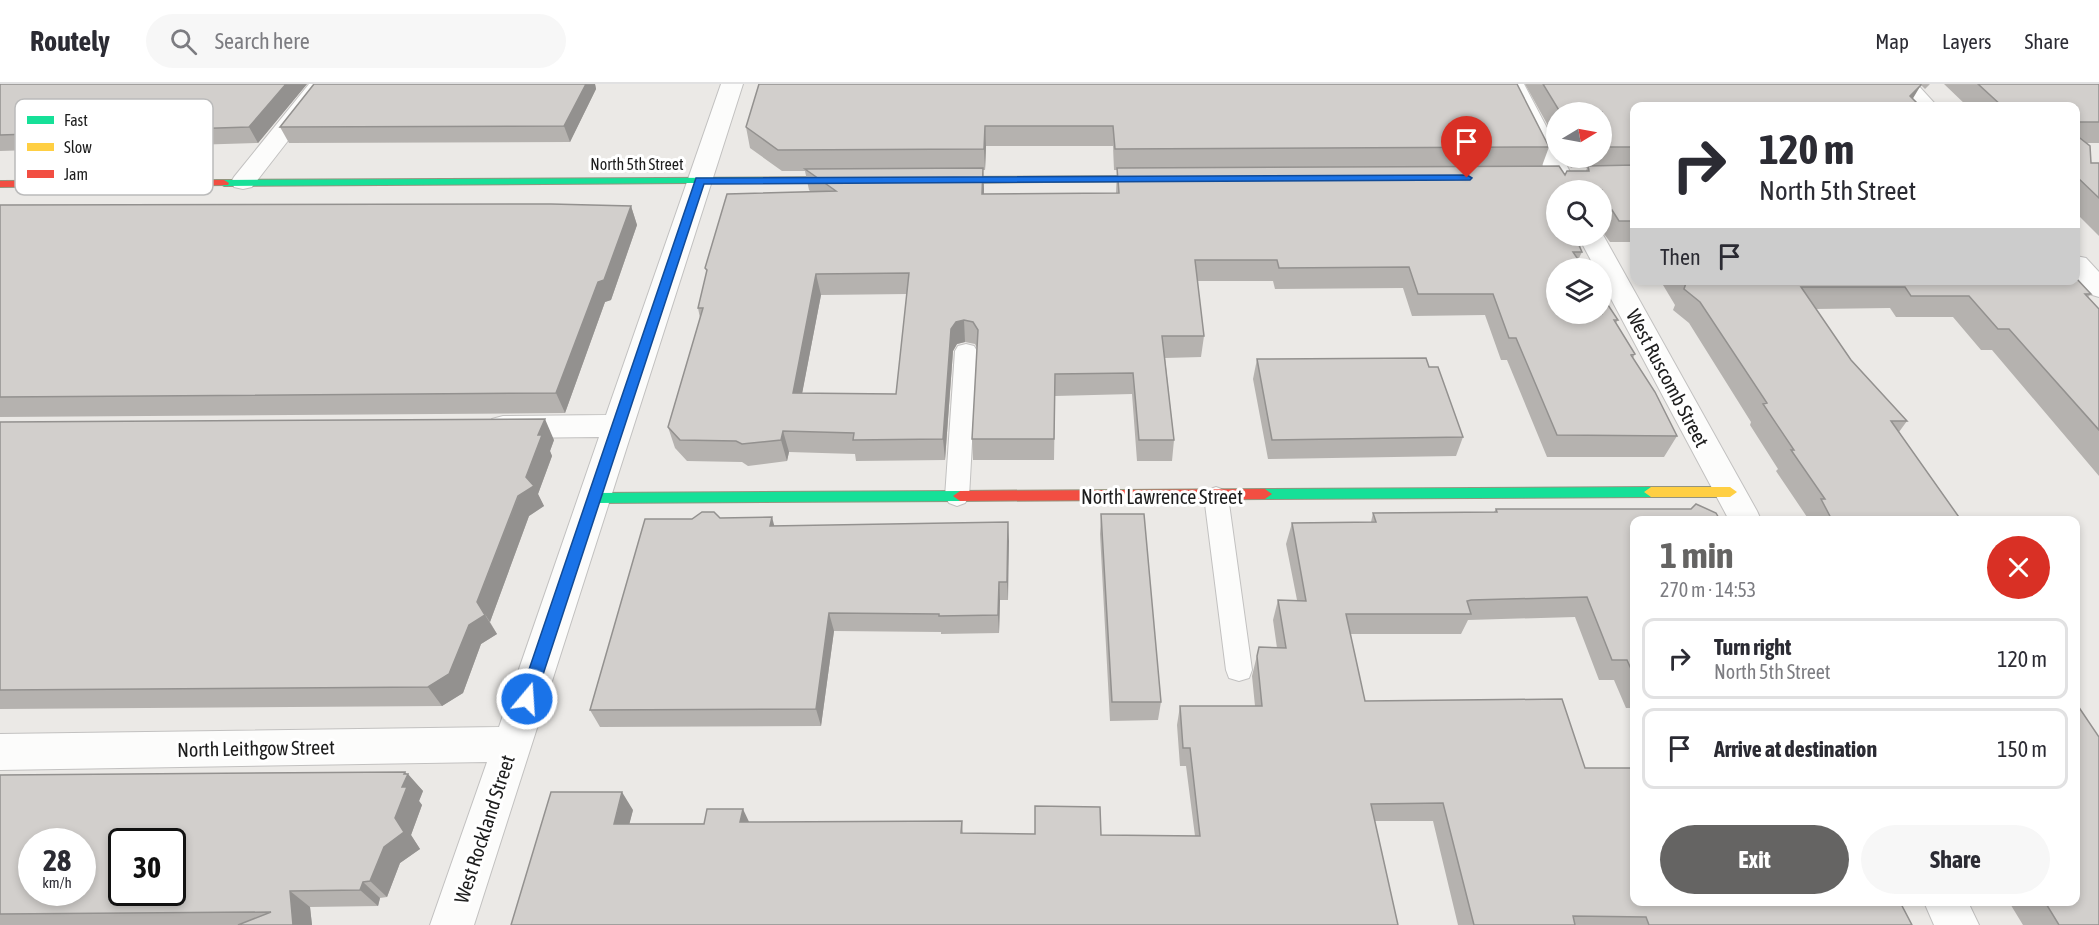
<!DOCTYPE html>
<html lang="en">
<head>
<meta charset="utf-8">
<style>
  :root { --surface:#fff; --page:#f7f7f7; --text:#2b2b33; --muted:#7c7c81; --line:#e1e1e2; --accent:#656463 }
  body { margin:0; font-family:"Asap Condensed",sans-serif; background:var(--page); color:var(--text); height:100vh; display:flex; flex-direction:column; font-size:22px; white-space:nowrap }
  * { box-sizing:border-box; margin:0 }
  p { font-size:20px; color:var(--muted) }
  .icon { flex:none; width:33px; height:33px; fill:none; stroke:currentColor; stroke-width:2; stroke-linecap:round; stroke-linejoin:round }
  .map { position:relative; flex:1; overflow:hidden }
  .drawer { position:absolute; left:1630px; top:432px; width:450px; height:390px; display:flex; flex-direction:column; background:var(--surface); border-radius:12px; box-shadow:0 3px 9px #0003 }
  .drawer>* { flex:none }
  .guide { position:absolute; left:1630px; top:18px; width:450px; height:183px; border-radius:12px; box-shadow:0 3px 9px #0003; background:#fff; color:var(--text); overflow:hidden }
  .needle { width:39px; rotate:80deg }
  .fabs { position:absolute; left:1546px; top:18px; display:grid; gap:12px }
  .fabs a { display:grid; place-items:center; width:66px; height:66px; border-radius:50%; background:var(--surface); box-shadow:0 3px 9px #0003; font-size:30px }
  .speed { position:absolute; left:18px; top:744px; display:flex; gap:12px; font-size:30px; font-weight:700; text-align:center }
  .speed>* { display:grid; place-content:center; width:78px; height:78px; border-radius:50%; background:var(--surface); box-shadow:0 3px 9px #0003; line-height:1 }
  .speed small { font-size:15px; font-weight:400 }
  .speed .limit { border:3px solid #111; border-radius:9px; background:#fff; color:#111 }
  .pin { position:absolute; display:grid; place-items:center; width:51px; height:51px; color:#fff; margin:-62px -26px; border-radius:50% 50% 50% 0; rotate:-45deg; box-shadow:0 0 6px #0007 }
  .pin .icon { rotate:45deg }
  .me { position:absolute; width:66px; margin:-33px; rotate:18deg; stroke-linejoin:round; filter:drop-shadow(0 0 4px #0008) }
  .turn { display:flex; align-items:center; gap:21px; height:126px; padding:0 30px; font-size:27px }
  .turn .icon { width:78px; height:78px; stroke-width:2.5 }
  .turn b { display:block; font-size:42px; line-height:51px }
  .then { display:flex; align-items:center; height:57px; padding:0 30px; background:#0003; gap:12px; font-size:22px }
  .round { display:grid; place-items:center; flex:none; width:63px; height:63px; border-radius:32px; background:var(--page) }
  .summary { display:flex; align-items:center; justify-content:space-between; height:102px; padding:0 30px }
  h1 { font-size:36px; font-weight:700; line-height:45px; color:var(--accent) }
  .action { display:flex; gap:12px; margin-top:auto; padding:12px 30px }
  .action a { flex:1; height:69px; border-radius:36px; background:var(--accent); color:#fff; font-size:24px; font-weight:700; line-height:69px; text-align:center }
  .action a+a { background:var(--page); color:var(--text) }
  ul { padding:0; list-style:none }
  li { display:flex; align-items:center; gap:18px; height:81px; margin:0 12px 9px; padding:0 18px; border:3px solid var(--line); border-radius:12px }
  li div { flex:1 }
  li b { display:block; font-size:22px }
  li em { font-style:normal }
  header { display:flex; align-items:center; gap:36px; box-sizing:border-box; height:84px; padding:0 30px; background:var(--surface); border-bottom:2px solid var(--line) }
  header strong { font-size:28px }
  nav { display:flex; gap:33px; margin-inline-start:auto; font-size:21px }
  .search { width:420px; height:54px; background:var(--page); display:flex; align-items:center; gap:15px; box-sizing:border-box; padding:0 21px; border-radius:33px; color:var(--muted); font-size:22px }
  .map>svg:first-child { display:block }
</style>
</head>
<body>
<header>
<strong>Routely</strong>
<div class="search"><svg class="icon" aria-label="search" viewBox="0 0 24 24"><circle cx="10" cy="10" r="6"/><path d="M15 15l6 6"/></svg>Search here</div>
<nav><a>Map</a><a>Layers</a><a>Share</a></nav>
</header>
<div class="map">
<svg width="2099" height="841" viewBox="0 0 2099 841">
  <rect width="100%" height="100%" fill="#ebe9e6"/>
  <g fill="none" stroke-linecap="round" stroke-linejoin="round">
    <g stroke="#c2c1c0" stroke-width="2">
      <path id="lane" d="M966,260L974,262L977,267L969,413L965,419L957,422L949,419L945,413L955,267L958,262Z
        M1216,403L1224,406L1228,412L1252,586L1249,594L1239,597L1229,594L1226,586L1204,412L1208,406Z"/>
    </g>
    <g stroke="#c2c1c0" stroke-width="2">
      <path id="street" d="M309,0H332L252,103L243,105L234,103L231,98L234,93Z
        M721,0H743L474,841H430L487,678L0,686V650L499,643L599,353L503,354L492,351L487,343L492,335L503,332L606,331Z
        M1502,0H1524L1557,63V74H1563L1579,106H1557V110Z
        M1893,0H1917L1937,22H1913Z
        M1602,149L1757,427L1761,436H1729L1602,198V184H1595L1578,152H1602Z
        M2076,172L2086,174L2099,188V213L2089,210L2076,196Z
        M1924,818H1968L1979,841H1934Z"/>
    </g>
    <g stroke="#94947e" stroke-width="2">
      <path id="fast" d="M853,93L857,94V98L224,102L219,99L224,96Z
        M1651,403L1658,408L1651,413L1265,415L1258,410L1265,405Z
        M960,407L967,412L960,417L594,419L587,414L594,409Z"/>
    </g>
    <g stroke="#94947e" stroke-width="2">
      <path id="slow" d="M1162,92L1166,93V97L938,99L933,96L938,93Z
        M1651,403H1730L1737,408L1730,413H1651L1644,408Z"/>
    </g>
    <g stroke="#94947e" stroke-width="2">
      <path id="jam" d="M224,96L229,99L228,101L0,103V97Z
        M1265,405L1272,410L1265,415L960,417L953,412L960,407Z"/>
    </g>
    <use href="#lane" fill="#fcfcfb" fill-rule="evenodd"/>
    <use href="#street" fill="#fcfcfb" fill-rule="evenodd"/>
    <use href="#fast" fill="#16e098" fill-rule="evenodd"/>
    <use href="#slow" fill="#ffcf43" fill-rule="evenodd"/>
    <use href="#jam" fill="#f24e42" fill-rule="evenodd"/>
  </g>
  <path fill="#b5b2af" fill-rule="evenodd" d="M0,0H307L258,59L0,67Z
    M314,0H595L596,5L570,58L289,59L280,43Z
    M759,0L1549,63L1542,82L1565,91L1586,87L1587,84H1571L1565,74H1602V28H1557V58L1525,0H1930L1925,5L1921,1L1635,22V158H1610L1602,147V106H1557V152H1581L1580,155L1582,159L1580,163L1582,168L1578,176L1618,236L1616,239L1635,270L1633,274L1677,352L1664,373H1547L1507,276H1501L1485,231L1412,232L1403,204L1275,205L1273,197H1197L1204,252L1201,273L1165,274L1174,356L1172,377H1137L1132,310L1055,312L1054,376H973L972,355L977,264L975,260L965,258L957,260L953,267L945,376L856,377L855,370L789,368L787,377L748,382L742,378L687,377L675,364L668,343L700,234L698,224L707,189L705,184L811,108L809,106L805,87H782L750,64L746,43ZM986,62H1113L1114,86H1117L1116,109L984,110L983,86H985ZM907,210L896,310L802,309L821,211Z
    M1944,0H2099V59H2086L2091,79H2099V152L2076,129V22H1967Z
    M0,121L631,122L637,141L611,216L605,218L565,329L0,333Z
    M1660,196H2076L2091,210L2088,213L2099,225V392L1992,266H1981L1953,233H1896L1890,224L1815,225L1851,276L1907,337L1899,348L1961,436H1805L1807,433L1776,387L1778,385L1750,341L1751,338L1689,239L1673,226L1675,221Z
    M1257,275L1429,283L1463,353L1456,372L1268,375L1253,295Z
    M0,338L554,356L550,367L552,372L538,410L544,422L529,432L490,538L497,550L481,560L463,609L442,622L0,625Z
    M1496,425L1716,429L1635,436V631L1632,624H1626L1614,596H1599L1575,533L1468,536L1461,550H1350L1365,617L1585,684L1912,841H1458L1433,737H1375L511,841L633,726L629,740L962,737L963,749L1195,752L1186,682H1180L1177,641L1180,622H1255L1252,592L1259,563L1277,564L1273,536L1278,516H1297L1286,460L1292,439L1371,438L1373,429L1494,428Z
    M1101,430L1161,618L1158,636L1110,637L1100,450Z
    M720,434L774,442L1008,438V516H1000L999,549L941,550V548L834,547L821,642L600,643L590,626L692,435Z
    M405,688L423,707L419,717L422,721L411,751L420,765L400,779L387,813L380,814L378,822L310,823L312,841H0V691Z
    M2009,818H2076L2099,841H2023Z"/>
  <path fill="#93918f" d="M286,0H307L258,59L249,43Z
    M586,0H595L596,5L570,58L564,42Z
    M1921,1L1909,21L1910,12Z
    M985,42L986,62L985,86L984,65Z
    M983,84L984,105L983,131L982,110Z
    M631,122L637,141L611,216L605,218L565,329L556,309L598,198Z
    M1612,126L1602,147V145L1609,129Z
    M816,190L821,211L798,331L793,309Z
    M964,236L965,258L957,260L953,267L945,376L943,355L951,245L956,238Z
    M545,335L554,356L550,367L552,372L538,410L544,422L529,432L490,538L477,518L526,393L538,351Z
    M783,347L789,368L787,377L781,356Z
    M772,433L777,452L770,442Z
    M1008,438L1009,457L1008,516L1007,498Z
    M999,498L1000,516L999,549L998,531Z
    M829,529L834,547L821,642L816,625Z
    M485,531L497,550L481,560L463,609L442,622L428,603L469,541Z
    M405,688L407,691L408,690L423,707L419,717L422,721L411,751L420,765L400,779L387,813L370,797L395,734Z
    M622,708L633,726L625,757L614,740Z
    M743,725L751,742L740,738Z
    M363,798L380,814L378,822L360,806Z
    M290,807L310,823L312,841H293Z"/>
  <path fill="#d2cfcc" stroke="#93918f" stroke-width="1.5" fill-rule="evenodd" d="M0,0H286L249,43L0,51Z
    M314,0H586L564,42L280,43Z
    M759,0H1517L1549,63L1115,65L1113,42H985L984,65L778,66L746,43Z
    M1543,0H1921V1L1910,12L1920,22H1635V63H1602V28H1560Z
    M1978,0H2099V38H2076V22H2002Z
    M2076,51L2090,62L2091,79H2099V114L2076,92Z
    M1635,81V137H1619L1612,126L1609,129H1602V106H1557V152H1578L1582,159H1578L1582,168H1573L1584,184H1557V230H1602V212L1618,236H1614L1635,270L1631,271L1655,308L1677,352L1557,351L1516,254H1509L1493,210H1418L1409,183L1279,184L1277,176H1195L1204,252H1162L1174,356H1139L1133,289L1055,290L1054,355H972L978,246L973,238L964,236L956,238L951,245L943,355L853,356L854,349L783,347L781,356L742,360L736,357L680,356L668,343L703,224H698L707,186L705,184L727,110L836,107L805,85L983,84L982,110L1119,109L1117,84L1559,82L1565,91L1567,87H1589L1588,82ZM909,189L896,310L793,309L816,190Z
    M551,120L631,122L604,196L598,198L556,309L0,313V121Z
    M2076,194L2091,210H2085L2099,225V346L2009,245H1998L1969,212H1911L1905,203H1801L1851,276L1907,337H1891L1961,436H1832L1821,415H1825L1791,366H1794L1763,320L1767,319L1700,218L1684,205L1686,199L1684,196H2076Z
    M1426,274L1429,283H1438L1463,353L1272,356L1257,275Z
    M545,335L538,351H542L526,393L534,402L518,412L477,518L485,531L469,541L449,590L428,603L0,606V338Z
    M1696,420L1716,429L1720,436H1635V594L1627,576H1612L1587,513L1471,516L1467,517L1471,530H1346L1365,617L1562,615L1585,684H1635V818H1900L1912,841H1649L1646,833L1573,832L1575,841H1474L1443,719L1371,720L1398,841H511L551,708H622L614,740H704L707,725H743L740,738L962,737L961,749L1035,750V722L1100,723L1101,751L1200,752L1190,664H1183L1180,622H1262L1257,572L1259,563L1286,564L1278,516L1306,517L1292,439L1376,438L1373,429L1497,428L1496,425H1691Z
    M702,428H714L720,434L772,433L770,442L1008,438L1007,498H999L998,531L939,532V530L829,529L816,625L590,626L645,435H692Z
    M1101,430H1144L1161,618H1112Z
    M2076,619L2099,653V841H2059L2045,818H2076Z
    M405,688L404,690H408L402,703H407L395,734L404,748L384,763L370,797L363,798L360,806L290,807L293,841H238L271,828L0,830V691ZM32,758H82V808H32ZM122,758H172V808H122Z"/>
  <path fill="#1a73e8" stroke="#114b97" stroke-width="1.5" d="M1467,91L1472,94L1470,96L704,100L535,615L532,620L527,622L521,620L519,615L696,94Z"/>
  <g text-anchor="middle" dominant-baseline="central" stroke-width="6" stroke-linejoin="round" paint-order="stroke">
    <g font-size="16" fill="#1d1d1d" stroke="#fff">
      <text x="637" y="80">North 5th Street</text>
    </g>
    <g font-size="20" fill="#1d1d1d" stroke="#fff">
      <text transform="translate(1668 294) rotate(62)">West Ruscomb Street</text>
      <text x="1162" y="412">North Lawrence Street</text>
      <text transform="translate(256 664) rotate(-1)">North Leithgow Street</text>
      <text transform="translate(484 745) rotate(-72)">West Rockland Street</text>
    </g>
  </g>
  <rect x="15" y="15" width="198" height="96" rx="9" fill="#fff" stroke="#bbb" stroke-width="1.5"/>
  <rect x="27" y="32" width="27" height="8" fill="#16e098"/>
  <rect x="27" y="59" width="27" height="8" fill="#ffcf43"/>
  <rect x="27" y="86" width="27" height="8" fill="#f24e42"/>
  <g font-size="16" fill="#1d1d1d">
    <text x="64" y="42">Fast</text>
    <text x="64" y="69">Slow</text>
    <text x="64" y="96">Jam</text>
  </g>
</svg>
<div class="fabs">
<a><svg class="needle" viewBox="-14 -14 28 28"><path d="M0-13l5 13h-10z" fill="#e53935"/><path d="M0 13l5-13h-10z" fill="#7c7c81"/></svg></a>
<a><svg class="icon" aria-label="search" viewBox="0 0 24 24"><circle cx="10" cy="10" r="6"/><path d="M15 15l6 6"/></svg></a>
<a><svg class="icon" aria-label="layers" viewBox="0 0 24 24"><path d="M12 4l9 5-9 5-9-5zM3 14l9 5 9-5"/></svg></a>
</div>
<div class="speed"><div>28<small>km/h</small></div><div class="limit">30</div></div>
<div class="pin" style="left:1467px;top:94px;background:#d93025"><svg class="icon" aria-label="arrive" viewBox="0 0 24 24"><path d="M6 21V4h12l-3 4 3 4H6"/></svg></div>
<svg class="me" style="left:527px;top:615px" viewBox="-20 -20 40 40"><circle r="17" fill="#1a73e8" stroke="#fff" stroke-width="3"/><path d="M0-11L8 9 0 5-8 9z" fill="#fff"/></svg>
<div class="guide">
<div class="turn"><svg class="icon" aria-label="right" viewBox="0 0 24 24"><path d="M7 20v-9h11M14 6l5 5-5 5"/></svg><div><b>120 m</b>North 5th Street</div></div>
<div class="then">Then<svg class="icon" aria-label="arrive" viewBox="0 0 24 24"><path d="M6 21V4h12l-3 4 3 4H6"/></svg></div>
</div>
<section class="drawer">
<div class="summary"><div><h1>1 min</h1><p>270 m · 14:53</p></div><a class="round" style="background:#d93025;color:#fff"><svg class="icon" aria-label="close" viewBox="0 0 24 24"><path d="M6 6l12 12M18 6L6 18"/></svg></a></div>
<ul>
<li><svg class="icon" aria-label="right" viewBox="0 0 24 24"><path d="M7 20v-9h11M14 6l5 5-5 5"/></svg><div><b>Turn right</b><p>North 5th Street</p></div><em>120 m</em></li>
<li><svg class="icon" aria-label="arrive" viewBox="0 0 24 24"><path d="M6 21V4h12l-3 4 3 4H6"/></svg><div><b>Arrive at destination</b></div><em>150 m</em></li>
</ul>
<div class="action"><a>Exit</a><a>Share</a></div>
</section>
</div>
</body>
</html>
